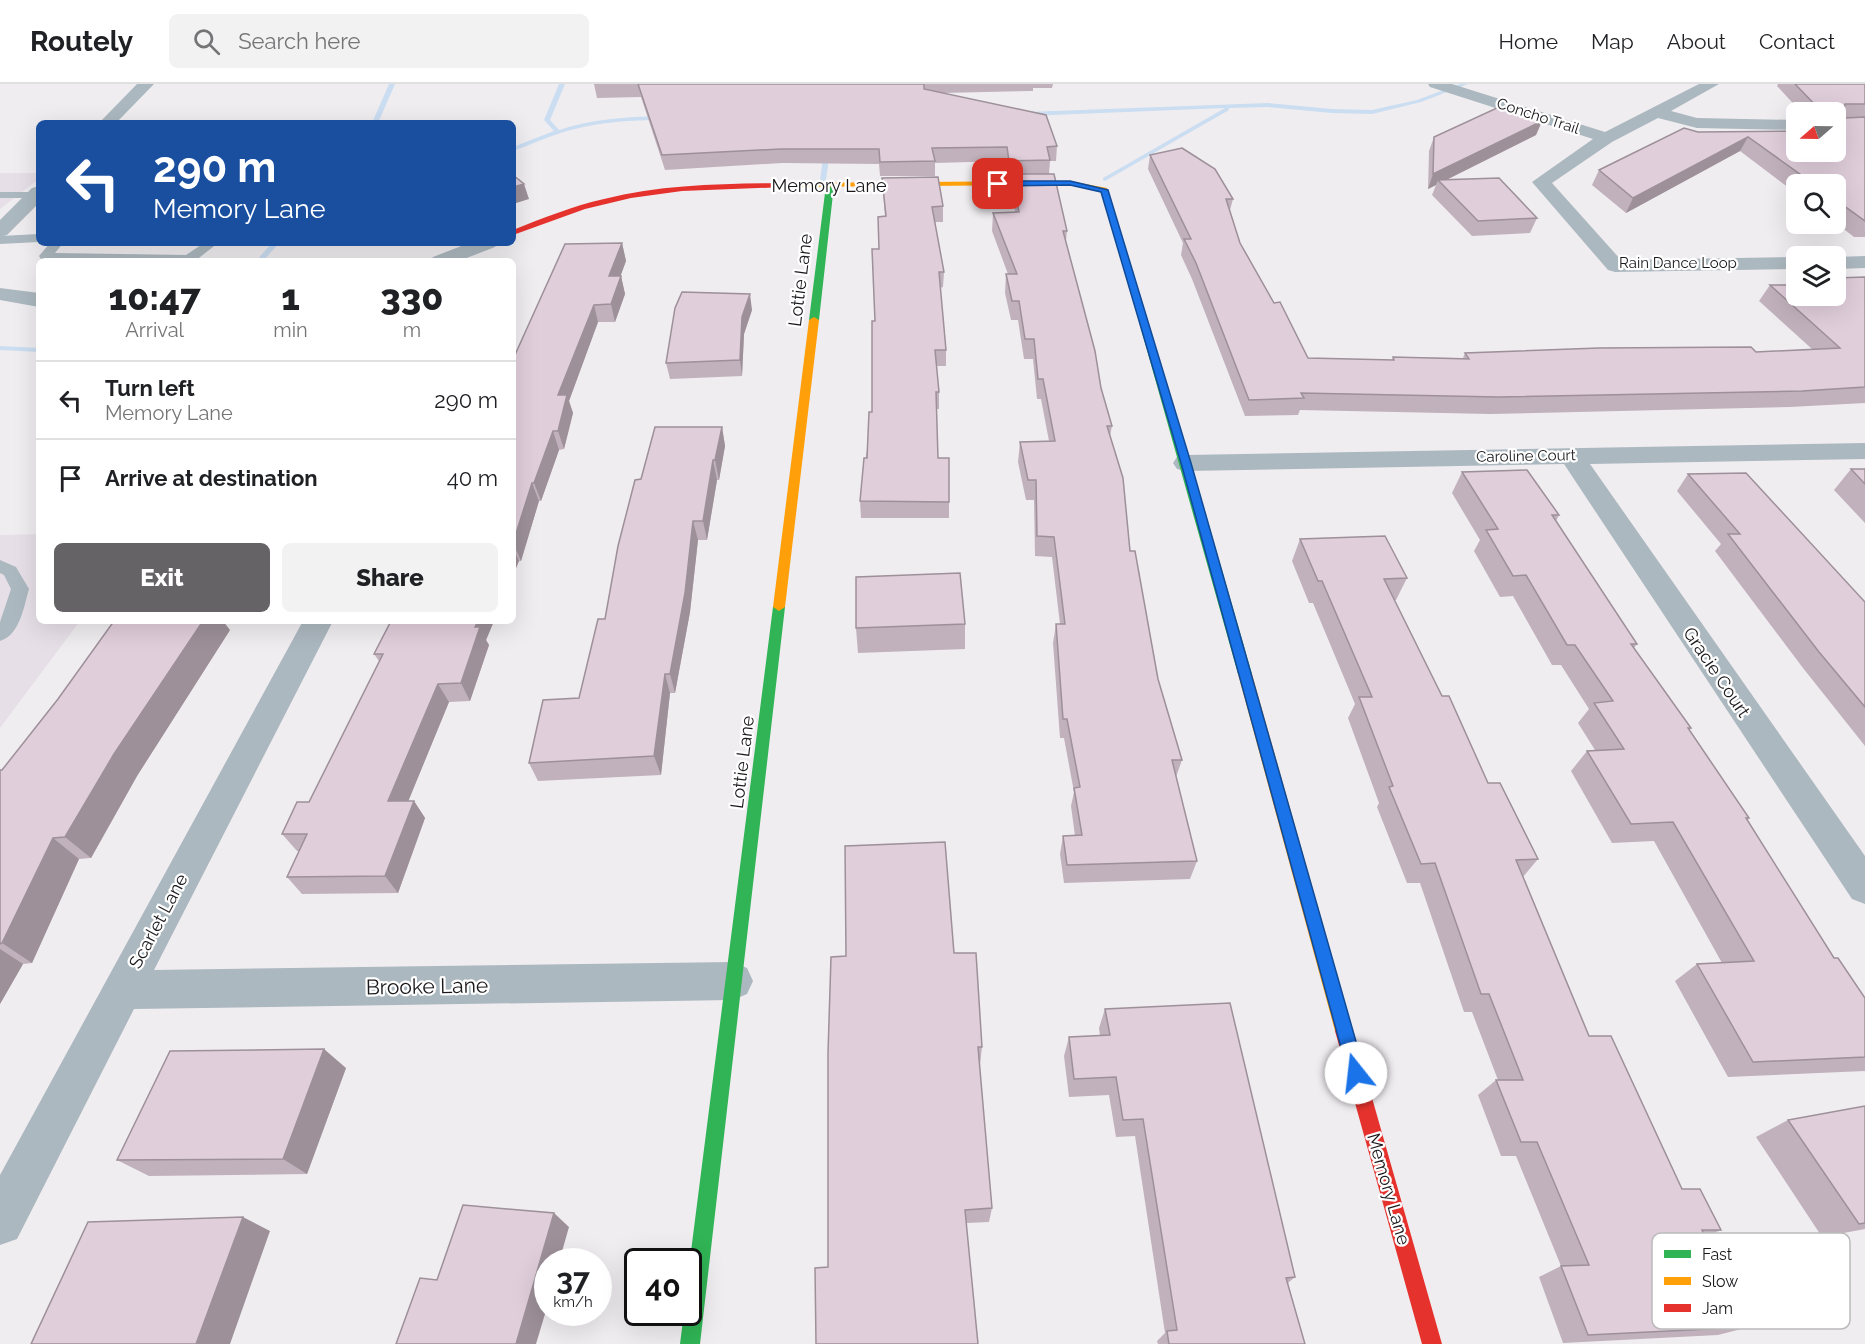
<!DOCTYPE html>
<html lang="en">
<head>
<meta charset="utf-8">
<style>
  :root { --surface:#fff; --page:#f2f2f2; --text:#202124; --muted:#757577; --line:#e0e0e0; --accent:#656366 }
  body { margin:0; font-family:Raleway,sans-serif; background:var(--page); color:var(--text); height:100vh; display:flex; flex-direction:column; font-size:22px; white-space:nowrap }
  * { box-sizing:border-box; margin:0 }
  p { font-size:20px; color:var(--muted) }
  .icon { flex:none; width:33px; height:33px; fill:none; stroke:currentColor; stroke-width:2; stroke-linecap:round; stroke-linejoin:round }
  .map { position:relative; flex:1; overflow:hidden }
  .sheet { position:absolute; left:36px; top:174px; width:480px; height:366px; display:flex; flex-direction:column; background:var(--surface); border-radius:9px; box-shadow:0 6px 24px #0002 }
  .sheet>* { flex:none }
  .hud { position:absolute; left:36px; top:36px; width:480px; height:126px; border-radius:9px; box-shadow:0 6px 24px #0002; background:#1a4fa0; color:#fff; overflow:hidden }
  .needle { width:39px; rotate:250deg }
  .controls { position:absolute; left:1786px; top:18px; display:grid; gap:12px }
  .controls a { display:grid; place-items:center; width:60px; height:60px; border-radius:9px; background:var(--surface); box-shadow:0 6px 24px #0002; font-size:30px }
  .speed { position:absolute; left:534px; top:1164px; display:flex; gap:12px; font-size:30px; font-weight:700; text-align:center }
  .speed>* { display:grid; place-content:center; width:78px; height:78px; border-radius:50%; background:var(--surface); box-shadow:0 6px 24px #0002; line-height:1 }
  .speed small { font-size:15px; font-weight:400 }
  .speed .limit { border:3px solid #111; border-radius:9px; background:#fff; color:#111 }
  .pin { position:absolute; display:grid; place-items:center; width:51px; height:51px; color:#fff; margin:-26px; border-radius:12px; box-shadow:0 3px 9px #0006 }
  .me { position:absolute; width:66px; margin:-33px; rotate:344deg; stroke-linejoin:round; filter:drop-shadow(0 0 4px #0008) }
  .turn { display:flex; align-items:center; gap:21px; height:126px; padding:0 18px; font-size:27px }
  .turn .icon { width:78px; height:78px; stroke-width:2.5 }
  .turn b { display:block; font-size:42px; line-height:51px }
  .eta { display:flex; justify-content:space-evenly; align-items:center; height:102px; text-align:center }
  .eta b { font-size:36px; font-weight:800; line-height:42px }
  .action { display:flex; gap:12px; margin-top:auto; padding:12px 18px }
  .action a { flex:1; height:69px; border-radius:9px; background:var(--accent); color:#fff; font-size:24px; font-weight:800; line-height:69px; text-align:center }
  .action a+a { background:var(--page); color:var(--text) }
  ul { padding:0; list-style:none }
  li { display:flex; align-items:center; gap:18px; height:78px; padding:0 18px; border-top:2px solid var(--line) }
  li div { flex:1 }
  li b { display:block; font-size:22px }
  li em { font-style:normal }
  header { display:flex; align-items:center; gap:36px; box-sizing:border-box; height:84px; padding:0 30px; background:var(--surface); border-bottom:2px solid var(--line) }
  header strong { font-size:28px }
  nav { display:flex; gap:33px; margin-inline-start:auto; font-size:21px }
  .search { width:420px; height:54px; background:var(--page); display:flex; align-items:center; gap:15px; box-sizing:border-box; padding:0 21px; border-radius:9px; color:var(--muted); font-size:22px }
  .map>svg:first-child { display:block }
</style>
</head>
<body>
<header>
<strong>Routely</strong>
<div class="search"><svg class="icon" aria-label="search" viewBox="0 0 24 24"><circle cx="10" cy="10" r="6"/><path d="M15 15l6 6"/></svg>Search here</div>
<nav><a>Home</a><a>Map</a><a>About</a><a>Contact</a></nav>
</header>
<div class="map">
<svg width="1865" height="1260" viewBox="0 0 1865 1260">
  <rect width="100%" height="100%" fill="#f0edf1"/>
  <path fill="#e6dfe7" d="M0,89H39V95L0,125Z
    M39,450V537H80L0,644V451Z"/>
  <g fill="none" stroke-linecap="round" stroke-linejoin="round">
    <path fill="#caddf1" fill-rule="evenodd" d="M389,0H395L378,39H372Z
      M559,0H565L550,36L559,46C592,35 626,33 661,32L664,34L661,36C631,36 601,38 571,46C551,51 533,60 513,67V63L554,47L544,36Z
      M1460,0H1468L1421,18L1372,30L1332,29L1268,23L1229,24V26L1105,97L1103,96V94L1225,24L1027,32L1024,30L1027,28L1268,19L1332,25L1372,26L1417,16Z
      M827,65L830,67L826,96L823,98L820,96L824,67Z
      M272,159H279L263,177H256Z
      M0,262L39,264V268L0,266Z"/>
    <path fill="#acb8bf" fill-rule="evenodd" d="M0,108H39V114H0Z
      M39,150V158L0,160V152Z
      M50,159H63L55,169L186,171L204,159H218L195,177L41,175L39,172Z
      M0,476L16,483L29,505C24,522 20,551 0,557V538L11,505L4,491L0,489Z"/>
    <path fill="#acb8bf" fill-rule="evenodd" d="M137,0H154L116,39H99Z
      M1428,0H1452L1605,48L1699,0H1719L1671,27L1697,34L1797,36V46L1697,44L1658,34L1612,58L1552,99L1621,176L1797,173V185L1615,188L1608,186L1532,98L1593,55L1430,3Z
      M39,102V119L7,151L0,153V136L32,104Z
      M469,159H498L495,163L459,177H430L433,173Z
      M1865,172V184L1836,185V173Z
      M0,204L39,209V223L0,216Z
      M1865,359V375L1590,380L1865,772V820L1852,815L1564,380L1186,387L1177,385L1173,379L1177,373L1186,371Z
      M303,537H333L154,886L733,878L747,884L753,897L747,910L733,916L134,925L17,1155L0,1161V1091Z"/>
    <path fill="#30b455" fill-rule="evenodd" d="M830,99L834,101L819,236L814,239L809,236L826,101Z
      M1107,124L1114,126L1191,379L1252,590L1245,595L1238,590Z
      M779,519L785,523L700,1260H680L684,1228H688V1191L773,523Z"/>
    <path fill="#ff9f0a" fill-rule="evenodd" d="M1070,97L1107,104L1113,128L1106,126L1101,108L1070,101L783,103L779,101L783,99Z
      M814,233L819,236L785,523L779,527L773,523L809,236Z
      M1245,585L1252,590L1353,947L1350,953L1344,955L1338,953L1335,947L1238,590Z"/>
    <path fill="#e5322d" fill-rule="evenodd" d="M783,99H786V103L682,107L631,114L585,125L513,151V146C543,134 573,122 604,115C663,100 723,100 783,99Z
      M1344,939L1350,941L1353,947L1442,1260H1422L1335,947L1338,941Z"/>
  </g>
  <path fill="#c1b1bc" d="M594,0H1053L1052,4H1033V7L942,9L1057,62L1056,77H1050L1049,90L1067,147L1066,157L1101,304L1112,342L1110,352L1130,467L1158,595L1182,676L1176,693L1197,777L1190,795L1064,799L1060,770L1063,752H1075L1071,722L1074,708L1064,654H1060L1053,559L1056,540H1060L1052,473L1035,472L1034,416H1026L1018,378L1020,358L1049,357L1041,315H1037L1033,275H1024L1018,236H1011L1005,209L1006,190H1008L992,147L993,129L1015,128L1011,108L1012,91H1009L1006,77L935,79V92H880L879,80L782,79L665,86L641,13L597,14Z
    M1778,0H1865V153H1854L1836,139V100H1797V110L1740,67L1626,129L1592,101L1599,86L1698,48L1797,47L1836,68V28H1801L1777,2Z
    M1542,37L1536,51L1446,96L1537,134L1530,149L1472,152L1432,111L1436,101L1428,105L1429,67L1434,53Z
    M1150,71L1233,115L1230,126L1240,159L1274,219L1308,274L1392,276L1393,273L1463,274L1465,269L1756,268L1812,265L1759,217L1770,201H1785L1789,195L1865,193V319L1790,323L1490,330L1300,326L1298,331L1245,332L1192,195L1181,171L1183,159L1148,85Z
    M882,94L943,122V138H935L944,188L943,203L940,204L946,266V282H936L939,308V325H936L938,374H949V434H861L860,417L872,328L879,165L885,132Z
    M622,159L626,177L620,192H621L625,210L615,238H598L569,317L573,329L564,365L559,366L541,417H539L521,477H519L513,491V273H514Z
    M752,226L744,250L742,292L670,295L666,279Z
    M722,343L725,362L719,396H717L707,456H698L690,528L675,609H670L661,691L538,697L529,679L579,614L605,535L641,395Z
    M1851,385H1865V439L1834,406Z
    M1462,388L1559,431L1556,437L1637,560L1634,564L1691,644L1689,646L1749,734L1747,736L1834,874L1865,914V987L1728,993L1675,897L1697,880L1722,879L1654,757L1612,759L1571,687L1587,667L1595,666L1578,639L1589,625L1561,581H1552L1513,512L1500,513L1474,467L1480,456L1452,409Z
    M1688,390L1865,518V662L1803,584L1715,467L1721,460L1677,407Z
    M1300,455L1407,494L1396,516H1394L1442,612L1488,699L1538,775L1523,793L1589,952L1682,1105L1721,1146L1705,1153L1749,1243L1718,1251L1563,1259L1539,1193L1561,1182L1516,1072H1501L1478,1011L1496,996H1498L1472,928H1464L1420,799H1407L1377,723L1379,719L1348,634L1355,620L1313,519H1309L1292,477Z
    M391,537H494L486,556L489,561L470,617L449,618L408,717H414L425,734L398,809L302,810L287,793L299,767H297L282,750L309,718L379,577L374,570Z
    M965,540V565L858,569L856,544Z
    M230,546L137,692L91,774L79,775L32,879L23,880L0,920V686H2Z
    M954,869L982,963L980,981H979L992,1124L989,1138L967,1139L828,1183Z
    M1105,925L1295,1193L1288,1199L1305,1260H1158L1157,1257L1165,1249L1135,1052L1116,1053L1109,1011L1069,1013L1064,972L1069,953L1100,952L1099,944Z
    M346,984L307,1090L149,1092L117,1076Z
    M1865,1022V1145L1822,1153L1756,1053L1788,1036Z"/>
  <path fill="#9d9099" d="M1542,37L1536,51L1440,99L1438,96L1436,101L1428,105L1433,90Z
    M1748,53L1740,67L1626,129L1633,114Z
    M524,100L529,115L513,120V103Z
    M622,159L626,177L614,210L609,192Z
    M621,192L625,210L615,238L611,220Z
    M750,210L752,226L744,250L742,292L740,276L742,233Z
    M594,221L598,238L569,317L573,329L564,365L558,347V311Z
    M722,343L725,362L719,396L715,376Z
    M553,347L559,366L541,417L534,399Z
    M713,376L717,396L707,456L703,437Z
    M532,399L539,417L521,477L513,459Z
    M693,437L698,456L690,528L675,609L670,590Z
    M513,464L519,477L513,491Z
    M203,537H223L230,546L137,692L91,774L65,753L114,670Z
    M478,537H494L486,556L489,561L470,617L461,599L475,543Z
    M665,590L670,609L661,691L654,672Z
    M438,600L449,618L401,735L388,717Z
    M414,717L425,734L398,809L385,792Z
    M53,754L79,775L32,879L2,859Z
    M0,865L23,880L0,920Z
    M324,965L346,984L307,1090L283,1075Z
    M554,1129L569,1143L559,1178H548V1220L536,1260H516Z
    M243,1133L270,1147L230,1260H196Z"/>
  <path fill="#e0cedb" stroke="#9d9099" stroke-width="1.5" d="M638,0H924V5L1046,31L1057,62L1047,63L1050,76L1009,77L1007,63L932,64L935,77L880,78L879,65H781L662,71Z
    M1795,0H1865V20H1845L1843,32L1845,34L1865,33V137L1836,116V100H1814L1748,53L1633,114L1599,86L1684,44L1698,48L1797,47V68H1836V46H1839L1836,43V28H1822Z
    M1499,23L1542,37L1433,90L1434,53Z
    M1182,64L1215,85L1233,115H1226L1240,159L1274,219L1280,218L1308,274L1394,276L1393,273L1469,275L1465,269L1599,264L1751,263L1756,268L1840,264L1770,201H1795L1789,195H1797V212H1836V194L1865,193V303L1802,307L1498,313L1301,309L1304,314L1249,316L1196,179L1184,155H1191L1150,71Z
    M1012,90H1054L1067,147H1063L1095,267L1101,304L1112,342H1107L1123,394L1130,467H1135L1158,595L1182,676H1172L1197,777L1067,781L1063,752L1082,751L1074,704L1080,703L1067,635H1063L1056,540H1065L1054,453L1037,452L1036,396H1028L1020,358L1055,357L1043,295H1038L1034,255H1025L1019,217H1012L1006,190H1017L993,129L1019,128Z
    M513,91L524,100L513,103Z
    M938,93L943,122L932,123L944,188H939L946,266H935L939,308H936L938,374H949V418L860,417L864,374H867L869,328H872V237H875L872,165H879L878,133L886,132L882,94Z
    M1499,94L1537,134L1478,137L1438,96Z
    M622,159L609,192H621L611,220L594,221L558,311H567L558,347H553L534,399H532L513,459V273H514L565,160Z
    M682,208L750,210L742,233L740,276L666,279L675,224Z
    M655,343H722L715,376H713L703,437H693L685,509L670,590H665L654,672L529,679L543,616L579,614L598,535H605L618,462L635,396L641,395Z
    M1851,385H1865V400Z
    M1527,386L1559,431H1552L1637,560H1631L1691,644H1688L1749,734H1746L1834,874H1838L1865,914V973L1753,978L1697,880L1754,877L1673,738L1631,740L1587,667L1624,665L1594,619L1613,617L1575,561H1567L1526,491L1513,492L1486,446L1498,445L1462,388Z
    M1746,389L1865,518V623L1819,568L1728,450H1740L1688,390Z
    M1385,452L1407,494L1384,495L1442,612H1449L1488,699H1500L1538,775L1516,776L1589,952H1611L1682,1105H1700L1721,1146H1702L1749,1243L1588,1251L1561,1182L1589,1181L1537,1058H1521L1496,996H1523L1489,910H1481L1435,779L1421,780L1389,703L1393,702L1359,613H1372L1322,497H1318L1300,455Z
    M960,489L965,540L856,544V493Z
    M114,537H203L114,670L65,753L53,754L2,859L0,860V686H2L58,615Z
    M391,537H478L475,543H480L461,599L438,600L388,717H414L385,792L287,793L307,750H282L297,718H309L383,570H374Z
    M945,758L954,869H976L982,963H978L992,1124L965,1126L978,1260H816L815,1184L828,1183V969L831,873L846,872L845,762Z
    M1230,919L1295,1193L1286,1194L1305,1260H1169L1167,1247L1177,1246L1143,1035L1123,1036L1116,993L1074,995L1069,953L1110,951L1105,925Z
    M324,965L283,1075L117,1076L170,967Z
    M1865,1022V1139L1859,1140L1788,1036Z
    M463,1121L554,1129L516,1260H396L420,1194L437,1196Z
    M243,1133L196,1260H31L88,1138Z"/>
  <path fill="#1a73e8" stroke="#114b97" stroke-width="1.5" d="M1070,97L1108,106L1191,379L1365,989L1363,995L1356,998L1350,995L1348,989L1181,379L1101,108L1070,101L998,102L994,100L998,97Z"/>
  <g text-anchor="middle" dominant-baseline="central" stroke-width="4.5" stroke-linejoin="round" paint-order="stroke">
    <g font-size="15" fill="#1a181b" stroke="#fff">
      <text transform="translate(1538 32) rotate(18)">Concho Trail</text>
      <text x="1678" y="179">Rain Dance Loop</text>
      <text transform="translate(1526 372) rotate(-1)">Caroline Court</text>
    </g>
    <g font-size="18" fill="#1a181b" stroke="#fff">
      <text x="829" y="101">Memory Lane</text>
      <text transform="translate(800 196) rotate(-83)">Lottie Lane</text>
      <text transform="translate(1717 588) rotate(56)">Gracie Court</text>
      <text transform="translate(742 678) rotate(-83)">Lottie Lane</text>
      <text transform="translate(158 837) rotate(-62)">Scarlet Lane</text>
      <text transform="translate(1389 1105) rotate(74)">Memory Lane</text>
    </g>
    <g font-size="21" fill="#1a181b" stroke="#fff">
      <text transform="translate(427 902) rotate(-1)">Brooke Lane</text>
    </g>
  </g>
  <rect x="1652" y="1149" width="198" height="96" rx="9" fill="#fff" stroke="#bababb" stroke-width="1.5"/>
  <rect x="1664" y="1166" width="27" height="8" fill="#30b455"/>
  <rect x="1664" y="1193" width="27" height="8" fill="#ff9f0a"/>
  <rect x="1664" y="1220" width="27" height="8" fill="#e5322d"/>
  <g font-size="16" fill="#1a181b">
    <text x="1702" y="1176">Fast</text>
    <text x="1702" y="1203">Slow</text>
    <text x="1702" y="1230">Jam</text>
  </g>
</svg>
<div class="controls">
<a><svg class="needle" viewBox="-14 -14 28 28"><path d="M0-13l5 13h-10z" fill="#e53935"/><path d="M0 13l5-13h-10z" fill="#757577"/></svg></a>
<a><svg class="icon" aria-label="search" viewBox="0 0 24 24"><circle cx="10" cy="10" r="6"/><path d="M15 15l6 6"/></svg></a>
<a><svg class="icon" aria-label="layers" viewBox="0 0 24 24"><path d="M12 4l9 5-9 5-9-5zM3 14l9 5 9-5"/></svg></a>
</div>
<div class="speed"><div>37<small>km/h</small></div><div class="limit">40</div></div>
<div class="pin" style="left:998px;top:100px;background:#d93025"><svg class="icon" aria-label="arrive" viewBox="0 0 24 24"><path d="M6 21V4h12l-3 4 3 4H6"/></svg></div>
<svg class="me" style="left:1356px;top:989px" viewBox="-20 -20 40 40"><circle r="19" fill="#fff"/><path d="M0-13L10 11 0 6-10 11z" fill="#1a73e8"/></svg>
<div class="hud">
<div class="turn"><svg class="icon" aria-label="left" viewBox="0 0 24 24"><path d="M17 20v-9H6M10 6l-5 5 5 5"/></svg><div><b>290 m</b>Memory Lane</div></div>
</div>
<section class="sheet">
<div class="eta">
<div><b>10:47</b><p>Arrival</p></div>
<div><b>1</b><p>min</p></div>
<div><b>330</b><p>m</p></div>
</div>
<ul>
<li><svg class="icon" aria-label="left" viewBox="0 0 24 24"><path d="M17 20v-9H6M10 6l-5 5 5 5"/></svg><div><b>Turn left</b><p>Memory Lane</p></div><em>290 m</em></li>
<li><svg class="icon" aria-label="arrive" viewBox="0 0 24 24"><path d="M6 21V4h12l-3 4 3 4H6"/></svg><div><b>Arrive at destination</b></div><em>40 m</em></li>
</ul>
<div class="action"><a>Exit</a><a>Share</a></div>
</section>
</div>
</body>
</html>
